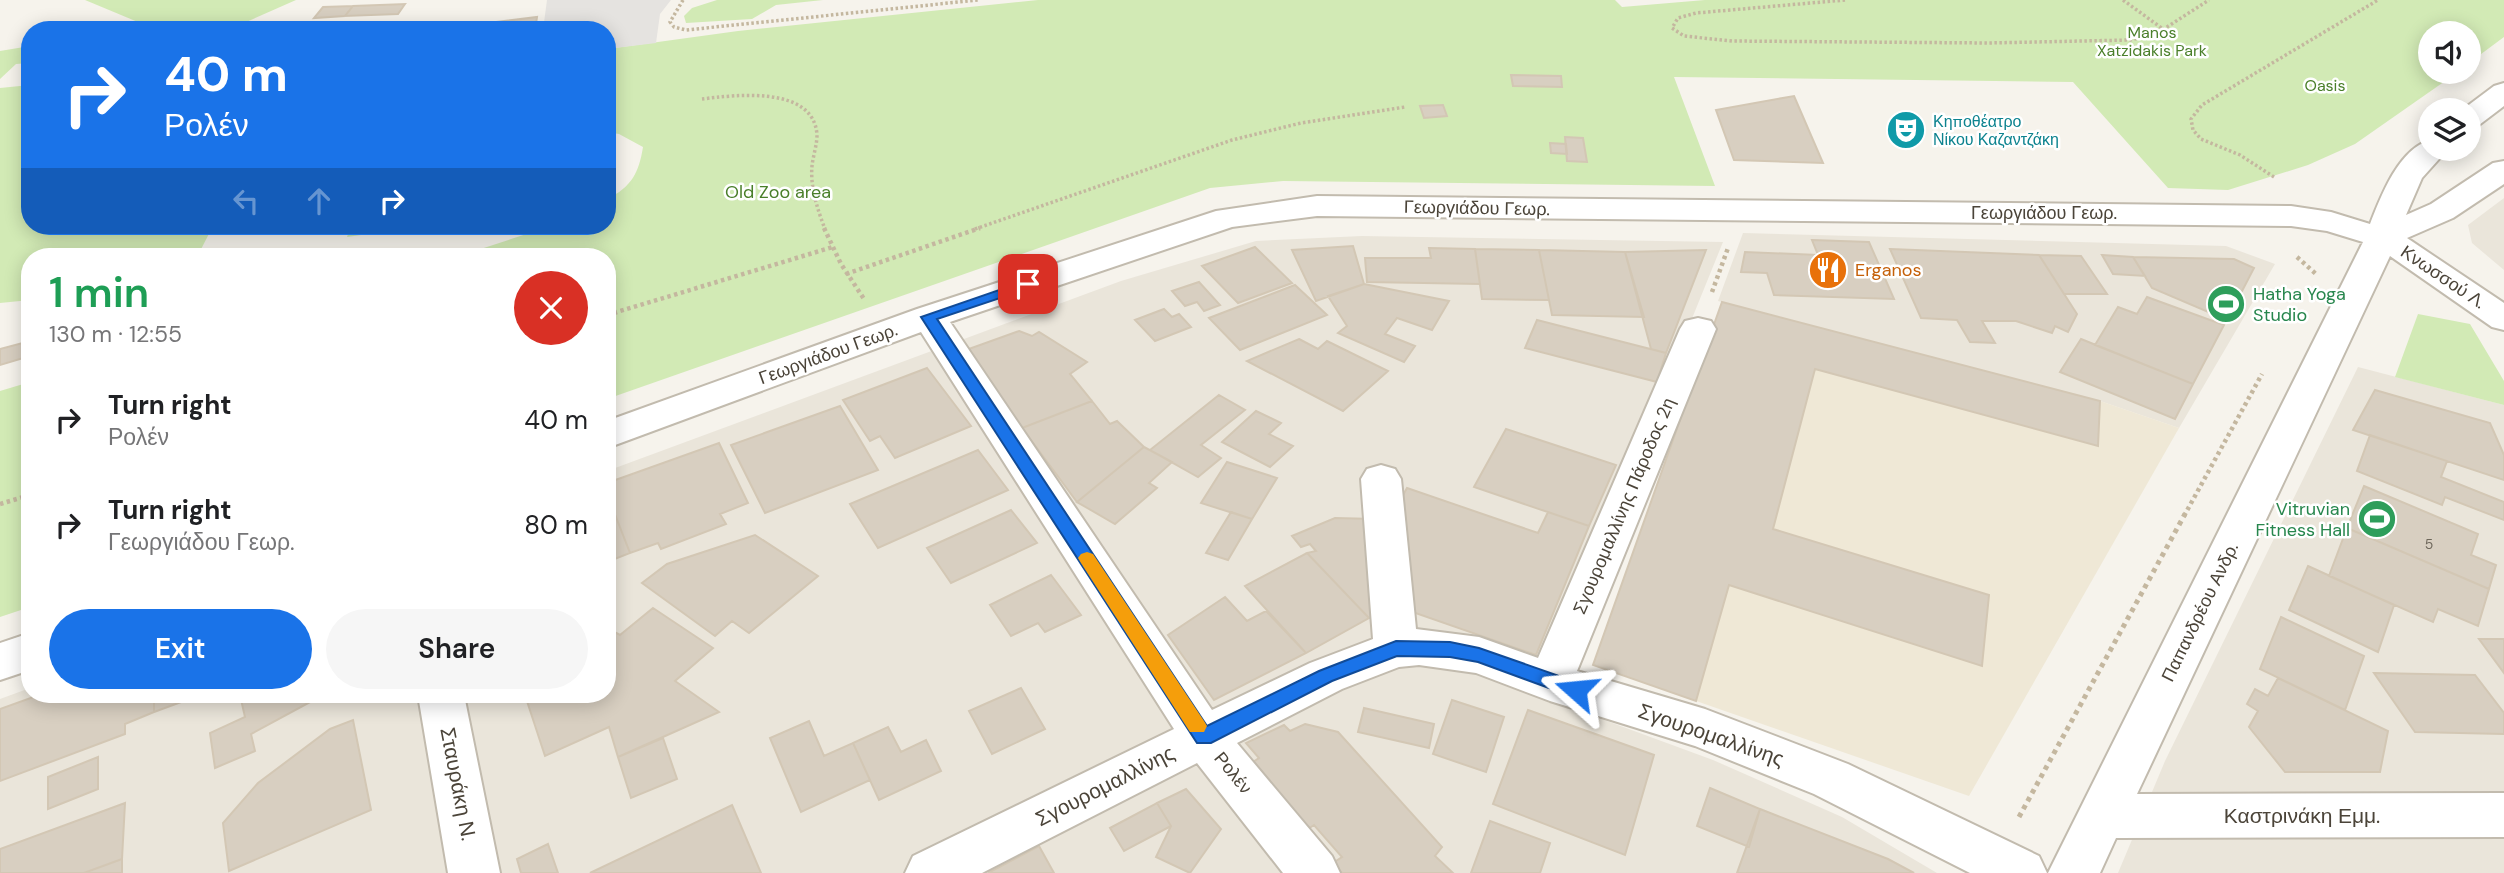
<!DOCTYPE html>
<html lang="en">
<head>
<meta charset="utf-8">
<style>
  :root { --surface:#fff; --page:#f6f6f6; --text:#202124; --muted:#757577; --accent:#1a73e8 }
  body { margin:0; font-family:"DM Sans",sans-serif; background:var(--page); color:var(--text); height:100vh; display:flex; flex-direction:column; font-size:26px; white-space:nowrap }
  * { box-sizing:border-box; margin:0 }
  p { font-size:23px; color:var(--muted) }
  .icon { flex:none; width:38px; height:38px; fill:none; stroke:currentColor; stroke-width:2; stroke-linecap:round; stroke-linejoin:round }
  .map { position:relative; flex:1; overflow:hidden }
  .sheet { position:absolute; left:21px; top:248px; width:595px; height:455px; display:flex; flex-direction:column; background:var(--surface); border-radius:28px; box-shadow:0 4px 18px #0003 }
  .sheet>* { flex:none }
  .hud { position:absolute; left:21px; top:21px; width:595px; height:214px; border-radius:28px; box-shadow:0 4px 18px #0003; background:#1a73e8; color:#fff; overflow:hidden }
  .fabs { position:absolute; left:2418px; top:21px; display:grid; gap:14px }
  .fabs a { display:grid; place-items:center; width:63px; height:63px; border-radius:50%; background:var(--surface); box-shadow:0 4px 18px #0003; font-size:35px }
  .pin { position:absolute; display:grid; place-items:center; width:60px; height:60px; color:#fff; margin:-30px; border-radius:14px; box-shadow:0 4px 10px #0006 }
  .me { position:absolute; width:77px; margin:-38px; rotate:288deg; stroke-linejoin:round; filter:drop-shadow(0 0 5px #0008) }
  .turn { display:flex; align-items:center; gap:24px; height:147px; padding:0 28px; font-size:32px }
  .turn .icon { width:91px; height:91px; stroke-width:2.5 }
  .turn b { display:block; font-size:49px; line-height:60px }
  .lanes { display:flex; align-items:center; height:66px; padding:0 28px; background:#0003; justify-content:center; gap:35px; direction:ltr }
  .lanes .off { opacity:.35 }
  .round { display:grid; place-items:center; flex:none; width:74px; height:74px; border-radius:37px; background:var(--page) }
  .headline { display:flex; align-items:center; justify-content:space-between; height:119px; padding:0 28px }
  h1 { font-size:42px; font-weight:600; line-height:52px; color:#1e9e55 }
  .primary-button { display:flex; gap:14px; margin-top:auto; padding:14px 28px }
  .primary-button a { flex:1; height:80px; border-radius:42px; background:var(--accent); color:#fff; font-size:28px; font-weight:600; line-height:80px; text-align:center }
  .primary-button a+a { background:var(--page); color:var(--text) }
  ul { padding:0; list-style:none }
  li { display:flex; align-items:center; gap:21px; height:105px; padding:0 28px }
  li div { flex:1 }
  li b { display:block; font-size:26px }
  li em { font-style:normal }
  .map>svg:first-child { display:block }
</style>
</head>
<body>
<div class="map">
<svg width="2504" height="873" viewBox="0 0 2504 873">
  <rect width="100%" height="100%" fill="#f6f3ec"/>
  <path fill="#eae5da" d="M2504,198V270L2472,243L2468,225Z
    M1743,233L2226,246L2275,264L2179,428L2100,401L1718,301Z
    M1362,236L1723,242L1539,696L1713,760L1842,817L1937,873H0V699L30,688V695H607V471L1121,281L1256,241Z
    M2358,367L2504,405V873H2118L2165,761Z"/>
  <path fill="#efe8d6" d="M1722,302L2100,401L2179,428L1969,796L1593,665Z"/>
  <path fill="#d2eab5" d="M85,0H296L228,30H157Z
    M717,0H823L776,5L752,19L686,23L684,16L692,8Z
    M1038,0H1615L1622,7L1705,0H2504V37L2469,63V33H2431V72H2458L2355,144L2308,165L2228,190L2168,188L2073,82L1674,77L1715,186L1283,181L1210,188L607,399V257H456L551,226H607V199C632,187 639,172 643,147L619,134L607,132V49L738,31Z
    M30,46V63L16,64L0,79V51Z
    M30,85V226H213L197,257H30V300L0,303V88Z
    M351,226H424L347,237Z
    M2418,314L2470,324L2504,381V405L2395,377Z
    M30,382V607L0,617V391Z"/>
  <path fill="#e5e3e0" d="M547,0H671L660,14L656,43L607,49V30H543Z"/>
  <path fill="#d8cfc1" stroke="#d3c7b4" stroke-width="2" d="M405,4L398,14L345,16L353,6Z
    M353,6L345,16L314,18L323,7Z
    M537,17L535,30H488L489,23Z
    M1511,75L1561,76L1562,87L1513,86Z
    M1794,96L1823,163L1734,160L1716,110Z
    M1443,105L1447,116L1424,118L1420,106Z
    M1565,137L1583,138L1587,162L1567,161Z
    M1550,143L1566,144L1567,154L1551,153Z
    M1812,240L1869,242L1894,299L1774,295L1767,273L1741,272L1745,252L1818,255Z
    M1353,246L1364,284L1316,301L1292,250Z
    M1255,247L1292,283L1238,303L1202,266Z
    M1429,248L1475,249L1480,284L1367,282L1365,258H1431Z
    M1475,249L1539,250L1549,300L1482,299Z
    M1890,249L2039,255L2077,314L2068,332L2055,326L2052,333L2016,321H1982L1995,343L1970,342L1957,320L1921,318Z
    M1539,250L1625,252L1644,317L1552,315Z
    M1706,250L1666,353L1651,349L1625,252Z
    M2039,255L2081,256L2107,294H2064Z
    M2102,255L2133,257L2145,276L2113,274Z
    M2133,257L2234,259L2254,268L2227,320L2152,288Z
    M1199,282L1220,305L1204,311L1197,302L1185,306L1172,291Z
    M1364,284L1449,301L1432,330L1397,318L1385,334L1415,346L1404,362L1338,333L1347,326L1328,296Z
    M1295,285L1327,315L1240,350L1209,318Z
    M2147,297L2224,325L2193,384L2095,345L2118,307L2137,314Z
    M1722,302L2100,401L2098,446L1815,369L1773,529L1989,595L1982,666L1729,585L1696,701L1593,665Z
    M1164,309L1172,317L1179,314L1191,327L1155,341L1135,320Z
    M1537,320L1666,353L1657,382L1525,348Z
    M1019,331L1032,336L1039,332L1087,362L1070,374L1092,401L1022,428L966,350Z
    M1299,339L1318,349L1327,341L1388,371L1343,411L1247,361Z
    M2081,339L2193,384L2175,419L2060,372Z
    M30,341V356L0,365V349Z
    M927,368L971,426L895,458L880,436L870,441L843,400Z
    M2375,390L2490,423L2504,455V480L2353,430Z
    M1219,395L1245,410L1201,445L1221,458L1198,477L1150,450Z
    M1092,401L1110,424L1117,421L1144,447L1077,502L1022,428Z
    M840,406L878,470L765,513L731,445Z
    M1256,411L1281,423L1269,434L1293,446L1270,467L1222,442Z
    M1506,429L1616,465L1589,526L1474,487Z
    M2370,435L2447,461L2441,477L2504,502V520L2445,497L2442,505L2357,471Z
    M719,443L748,503L720,514L726,524L661,549L658,543L630,553L607,494V483Z
    M1144,447L1172,462L1149,483L1157,488L1115,524L1077,502Z
    M978,450L1008,490L878,548L850,504Z
    M1227,462L1277,478L1252,519L1201,503Z
    M2364,486L2478,534L2471,555L2496,565L2489,589L2347,528Z
    M1407,488L1538,533L1548,512L1589,526L1536,655L1404,609L1393,513Z
    M607,494L630,553L607,562Z
    M1011,510L1037,543L951,583L927,548Z
    M1231,512L1252,519L1228,560L1206,553Z
    M1335,518L1375,519L1380,618H1369L1307,553L1316,551L1310,544L1301,547L1292,536Z
    M2347,528L2489,589L2478,626L2438,609L2433,622L2329,576Z
    M755,535L818,576L749,633L732,621L715,636L642,583L667,564Z
    M1307,553L1369,618L1306,653L1245,586Z
    M2308,566L2394,605L2378,652L2289,610Z
    M1051,575L1081,615L1045,632L1038,623L1011,636L990,605Z
    M1225,597L1247,621L1266,611L1306,653L1214,700L1168,635Z
    M653,608L713,648L675,681L719,712L618,757L609,727L545,756L525,695H607V628L620,635Z
    M2281,617L2364,656L2345,710L2260,669Z
    M2479,639H2504V673Z
    M2374,673L2475,675L2504,713V734L2415,732Z
    M2278,678L2388,731L2380,772H2285L2249,727L2258,711L2247,704L2255,689L2268,696Z
    M1021,688L1045,729L992,754L969,711Z
    M39,695H154V712L125,724V734L0,781V709Z
    M154,695H200L154,712Z
    M240,695H323L251,734L255,751L215,768L210,733L245,717Z
    M1452,700L1504,717L1486,772L1433,754Z
    M1364,708L1434,724L1429,748L1358,732Z
    M1528,710L1654,755L1625,855L1493,804Z
    M353,720L371,810L229,871L223,823L258,783L330,729Z
    M809,721L824,756L853,743L870,780L801,812L770,738Z
    M1305,724L1338,732L1442,847L1435,856L1453,873H1342L1333,863L1342,857L1314,825L1308,829L1250,764L1259,758L1246,743L1284,725L1290,731Z
    M888,727L901,752L926,740L941,771L879,800L853,743Z
    M663,738L677,779L631,798L618,757Z
    M98,757V789L48,809V777Z
    M1710,788L1760,809L1749,847L1697,826Z
    M1186,789L1221,829L1190,873L1156,857L1171,826L1157,803Z
    M125,803L122,859L84,873H0V849Z
    M1157,803L1171,826L1124,851L1110,828Z
    M732,805L761,873H590Z
    M1760,809L1888,859L1914,873H1737Z
    M1490,821L1550,843L1540,873H1471Z
    M548,844L558,873H521L517,859Z
    M1039,846L1054,873H988Z
    M122,859V873H84Z"/>
  <g fill="none" stroke-linecap="round" stroke-linejoin="round">
    <g stroke="#c2bbae" stroke-width="4">
      <path id="minor" d="M2504,83V106L2479,125L2469,128V110H2462L2494,86Z
        M2431,140V149H2448L2422,178L2406,215L2431,204L2493,163L2504,161V184L2453,218L2407,238L2504,303V330L2492,327L2390,256L2137,794L2504,793V837L2116,838L2100,873H2048L2363,242L2327,231L2291,226L1317,216L1232,227L950,322L1212,710L1310,663L1373,639L1361,479L1367,469L1381,465L1395,469L1401,479L1416,629L1479,637L1538,658L1680,329L1685,321L1698,318L1711,321L1716,329L1577,671L1705,709L1848,764L2039,856L2047,873H1970L1814,794L1695,746L1550,701L1476,673L1419,665L1399,667L1342,689L1237,743L1332,856L1340,873H1283L1197,763L982,873H905L913,856L1174,729L921,332L607,448V421L917,309L1216,211L1317,196L2291,206L2331,212L2370,224C2381,196 2399,148 2431,140Z
        M30,633V670L0,680V643Z
        M418,695H464L500,873H448Z"/>
    </g>
    <path stroke="#c4b79f" stroke-width="3.5" stroke-dasharray="2.5 2.5" stroke-linecap="butt" d="M683,0L670,22L674,27L686,30L978,0
      M1845,0L1696,13L1678,18L1672,28L1684,36L1732,41L1988,43L2130,40L2156,34L2209,0
      M2123,0L2163,29
      M702,99C735,95 814,85 817,135C817,145 813,156 812,166C810,187 818,211 825,229
      M2274,177L2240,155L2201,139L2193,130L2191,119L2202,105L2378,0
      M975,229L1232,140L1301,123L1405,107"/>
    <path stroke="#c4b79f" stroke-width="4.5" stroke-dasharray="3.5 3.5" stroke-linecap="butt" d="M824,228L841,264L864,299
      M2297,257L2316,274
      M846,274L980,228
      M1712,292L1728,248
      M607,315L833,247
      M0,504L30,495
      M2184,516L2262,374"/>
    <path stroke="#c4b79f" stroke-width="5" stroke-dasharray="4.5 4.5" stroke-linecap="butt" d="M2019,817L2185,514"/>
    <use href="#minor" fill="#fff" fill-rule="evenodd"/>
  </g>
  <path fill="#1a73e8" stroke="#114b97" stroke-width="2" d="M1028,280L1035,284L1033,287L937,319L1207,726L1319,671L1396,641L1450,642L1479,648L1582,684L1585,690L1582,695L1576,698L1478,662L1450,657L1397,656L1332,681L1211,743H1197L921,317Z"/>
  <path fill="#f59e0b" d="M1087,552L1093,554L1204,721L1207,726L1204,732H1190L1081,563L1078,558L1081,554Z"/>
  <defs>
    <g id="theatre-disc" transform="scale(2.0125)"><circle r="9.5" fill="#0f9aa8" stroke="#fff"/><path d="M-5-5.5Q0-4 5-5.5V0Q5 5 0 6Q-5 5-5 0ZM-3.3-2.5H-1v1.5H-3.3ZM1-2.5H3.3v1.5H1ZM-2.8 1Q0 5.5 2.8 1Z" fill="#fff"/></g>
    <g id="restaurant-disc" transform="scale(2.0125)"><circle r="9.5" fill="#e8710a" stroke="#fff"/><path d="M-5-6h1v4h1v-4h1v4h1v-4h1v5L-1.5 .5V6h-2V.5L-5-1ZM5-6V6H3V1.5H1.5Q1.5-4 5-6Z" fill="#fff"/></g>
    <g id="stadium-disc" transform="scale(2.0125)"><circle r="9.5" fill="#2e9e5b" stroke="#fff"/><path d="M0-5a6.5 5 0 1 0 0 10a6.5 5 0 1 0 0-10ZM-3.5-1.8h7v3.6h-7Z" fill="#fff"/></g>
  </defs>
  <g fill-rule="evenodd">
    <use href="#theatre-disc" x="1906" y="130"/>
    <use href="#restaurant-disc" x="1828" y="270"/>
    <use href="#stadium-disc" x="2226" y="304"/>
    <use href="#stadium-disc" x="2377" y="519"/>
  </g>
  <g text-anchor="middle" dominant-baseline="central" stroke-width="5" stroke-linejoin="round" paint-order="stroke">
    <g font-size="14" fill="#6e675b">
      <text x="2429" y="544">5</text>
    </g>
    <g font-size="16" fill="#4a7f2a" stroke="#fff">
      <text x="2152" y="32">Manos<tspan x="2152" dy="18">Xatzidakis Park</tspan></text>
      <text x="2325" y="85">Oasis</text>
    </g>
    <g font-size="16" fill="#0d838f" stroke="#fff" text-anchor="start">
      <text x="1933" y="121">Κηποθέατρο<tspan x="1933" dy="18">Νίκου Καζαντζάκη</tspan></text>
    </g>
    <g font-size="18" fill="#4a7f2a" stroke="#fff">
      <text x="778" y="192">Old Zoo area</text>
    </g>
    <g font-size="18" fill="#4b4439" stroke="#fff">
      <text transform="translate(1477 208) rotate(1)">Γεωργιάδου Γεωρ.</text>
      <text x="2044" y="213">Γεωργιάδου Γεωρ.</text>
      <text transform="translate(2443 277) rotate(34)">Κνωσσού Λ.</text>
      <text transform="translate(828 354) rotate(-20)">Γεωργιάδου Γεωρ.</text>
      <text transform="translate(1624 506) rotate(-67)">Σγουρομαλλίνης Πάροδος 2η</text>
      <text transform="translate(2200 612) rotate(-64)">Παπανδρέου Ανδρ.</text>
      <text transform="translate(1233 773) rotate(51)">Ρολέν</text>
    </g>
    <g font-size="18" fill="#c56008" stroke="#fff" text-anchor="start">
      <text x="1855" y="270">Erganos</text>
    </g>
    <g font-size="18" fill="#27864d" stroke="#fff" text-anchor="start">
      <text x="2253" y="294">Hatha Yoga<tspan x="2253" dy="21">Studio</tspan></text>
      <text x="2350" y="509" text-anchor="end">Vitruvian<tspan x="2350" dy="21">Fitness Hall</tspan></text>
    </g>
    <g font-size="21" fill="#4b4439" stroke="#fff">
      <text transform="translate(1711 735) rotate(19)">Σγουρομαλλίνης</text>
      <text transform="translate(458 784) rotate(79)">Σταυράκη Ν.</text>
      <text transform="translate(1105 786) rotate(-27)">Σγουρομαλλίνης</text>
      <text x="2302" y="816">Καστρινάκη Εμμ.</text>
    </g>
  </g>
</svg>
<div class="fabs">
<a><svg class="icon" aria-label="sound" viewBox="0 0 24 24"><path d="M4 9h4l5-4v14l-5-4H4zM17 9q2 3 0 6"/></svg></a>
<a><svg class="icon" aria-label="layers" viewBox="0 0 24 24"><path d="M12 4l9 5-9 5-9-5zM3 14l9 5 9-5"/></svg></a>
</div>
<div class="pin" style="left:1028px;top:284px;background:#d93025"><svg class="icon" aria-label="arrive" viewBox="0 0 24 24"><path d="M6 21V4h12l-3 4 3 4H6"/></svg></div>
<svg class="me" style="left:1576px;top:690px" viewBox="-20 -20 40 40"><path d="M0-17L14 15 0 8-14 15z" fill="#1a73e8" stroke="#fff" stroke-width="4"/></svg>
<div class="hud">
<div class="turn"><svg class="icon" aria-label="right" viewBox="0 0 24 24"><path d="M7 20v-9h11M14 6l5 5-5 5"/></svg><div><b>40 m</b>Ρολέν</div></div>
<div class="lanes"><svg class="icon off" aria-label="left" viewBox="0 0 24 24"><path d="M17 20v-9H6M10 6l-5 5 5 5"/></svg><svg class="icon off" aria-label="ahead" viewBox="0 0 24 24"><path d="M12 20V5M6 11l6-6 6 6"/></svg><svg class="icon" aria-label="right" viewBox="0 0 24 24"><path d="M7 20v-9h11M14 6l5 5-5 5"/></svg></div>
</div>
<section class="sheet">
<div class="headline"><div><h1>1 min</h1><p>130 m · 12:55</p></div><a class="round" style="background:#d93025;color:#fff"><svg class="icon" aria-label="close" viewBox="0 0 24 24"><path d="M6 6l12 12M18 6L6 18"/></svg></a></div>
<ul>
<li><svg class="icon" aria-label="right" viewBox="0 0 24 24"><path d="M7 20v-9h11M14 6l5 5-5 5"/></svg><div><b>Turn right</b><p>Ρολέν</p></div><em>40 m</em></li>
<li><svg class="icon" aria-label="right" viewBox="0 0 24 24"><path d="M7 20v-9h11M14 6l5 5-5 5"/></svg><div><b>Turn right</b><p>Γεωργιάδου Γεωρ.</p></div><em>80 m</em></li>
</ul>
<div class="primary-button"><a>Exit</a><a>Share</a></div>
</section>
</div>
</body>
</html>
